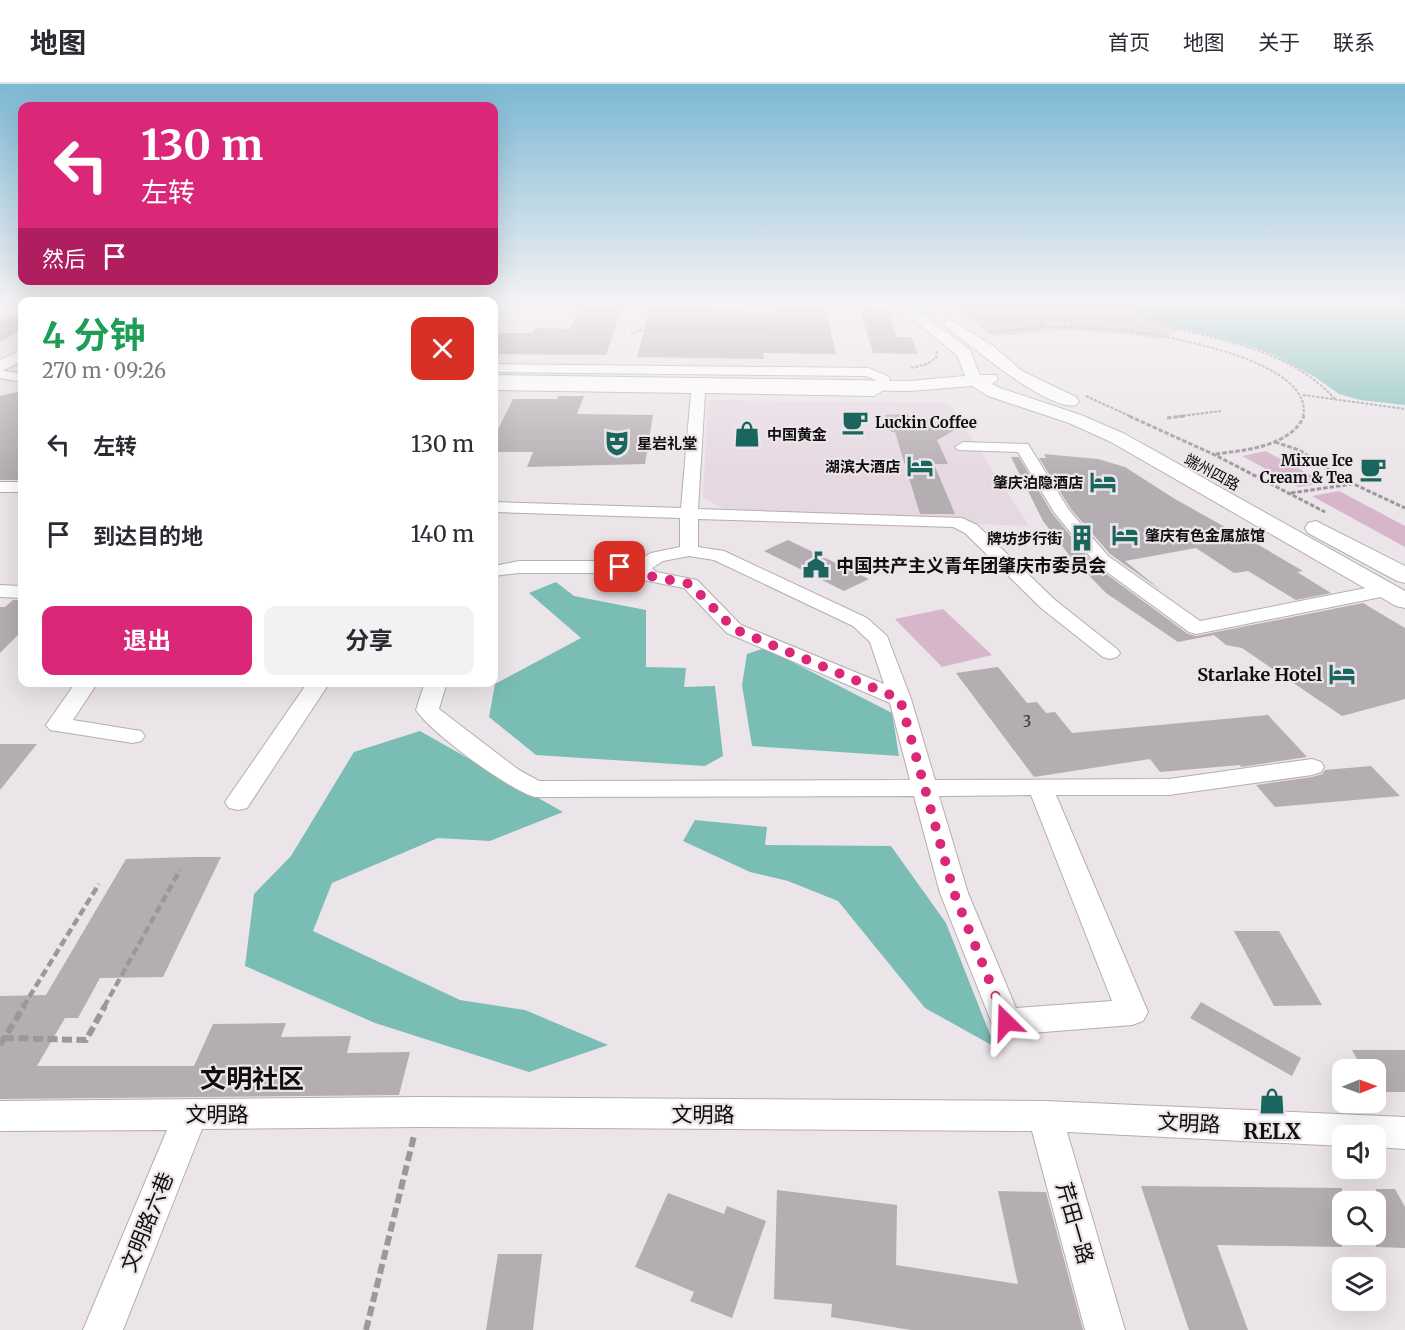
<!DOCTYPE html>
<html lang="zh">
<head>
<meta charset="utf-8">
<style>
  :root { --surface:#fff; --page:#f2f2f3; --text:#2b2b33; --muted:#7c7c81; --line:#e1e1e2; --accent:#db2777 }
  body { margin:0; font-family:Merriweather,"Noto Sans SC",serif; background:var(--page); color:var(--text); height:100vh; display:flex; flex-direction:column; font-size:22px; white-space:nowrap }
  * { box-sizing:border-box; margin:0 }
  p { font-size:20px; color:var(--muted) }
  .icon { flex:none; width:33px; height:33px; fill:none; stroke:currentColor; stroke-width:2; stroke-linecap:round; stroke-linejoin:round }
  .map { position:relative; flex:1; overflow:hidden }
  .panel { position:absolute; left:18px; top:213px; width:480px; height:390px; display:flex; flex-direction:column; background:var(--surface); border-radius:12px; box-shadow:0 6px 24px #0002 }
  .panel>* { flex:none }
  .hud { position:absolute; left:18px; top:18px; width:480px; height:183px; border-radius:12px; box-shadow:0 6px 24px #0002; background:#db2777; color:#fff; overflow:hidden }
  .needle { width:39px; rotate:89deg }
  .controls { position:absolute; left:1332px; top:975px; display:grid; gap:12px }
  .controls a { display:grid; place-items:center; width:54px; height:54px; border-radius:12px; background:var(--surface); box-shadow:0 6px 24px #0002; font-size:30px }
  .pin { position:absolute; display:grid; place-items:center; width:51px; height:51px; color:#fff; margin:-26px; border-radius:12px; box-shadow:0 3px 9px #0006 }
  .me { position:absolute; width:66px; margin:-33px; rotate:338deg; stroke-linejoin:round; filter:drop-shadow(0 0 4px #0008) }
  .turn { display:flex; align-items:center; gap:21px; height:126px; padding:0 24px; font-size:27px }
  .turn .icon { width:78px; height:78px; stroke-width:2.5 }
  .turn b { display:block; font-size:42px; line-height:51px }
  .then { display:flex; align-items:center; height:57px; padding:0 24px; background:#0003; gap:12px; font-size:22px }
  .round { display:grid; place-items:center; flex:none; width:63px; height:63px; border-radius:12px; background:var(--page) }
  .headline { display:flex; align-items:center; justify-content:space-between; height:102px; padding:0 24px }
  h1 { font-size:36px; font-weight:700; line-height:45px; color:#1e9e55 }
  .cta { display:flex; gap:12px; margin-top:auto; padding:12px 24px }
  .cta a { flex:1; height:69px; border-radius:12px; background:var(--accent); color:#fff; font-size:24px; font-weight:700; line-height:69px; text-align:center }
  .cta a+a { background:var(--page); color:var(--text) }
  ul { padding:0; list-style:none }
  li { display:flex; align-items:center; gap:18px; height:90px; padding:0 24px }
  li div { flex:1 }
  li b { display:block; font-size:22px }
  li em { font-style:normal }
  header { display:flex; align-items:center; gap:36px; box-sizing:border-box; height:84px; padding:0 30px; background:var(--surface); border-bottom:2px solid var(--line) }
  header strong { font-size:28px }
  nav { display:flex; gap:33px; margin-inline-start:auto; font-size:21px }
  .map>svg:first-child { display:block }
</style>
</head>
<body>
<header>
<strong>地图</strong>
<nav><a>首页</a><a>地图</a><a>关于</a><a>联系</a></nav>
</header>
<div class="map">
<svg width="1405" height="1246" viewBox="0 0 1405 1246">
  <rect width="100%" height="100%" fill="#ebe4e8"/>
  <path fill="#e6d8e1" d="M708,316L949,319L1029,442L736,432L703,413Z"/>
  <path fill="#d7b6cb" d="M504,218H583L590,223H502Z
    M949,218H1127L1169,241L1182,245L1160,255L1128,250L1067,246L992,252Z
    M1266,367L1325,399L1299,403L1242,372Z
    M1339,407L1405,442V463L1312,412Z
    M943,525L992,571L942,583L895,535Z"/>
  <path fill="#7abdb5" d="M1127,218H1405V321L1360,316L1339,310L1315,293L1274,271L1243,260L1169,241L1141,229Z
    M556,498L574,512L646,526V583L686,584L684,603L715,602L723,672L705,682L536,671L489,633L495,600L581,554L529,509Z
    M765,564L892,629L899,672L752,662L742,601L747,570Z
    M420,647L563,728L490,757L438,754L332,799L313,847L460,916L525,926L608,961L529,988L375,939L245,882L254,810L291,772L354,668Z
    M695,736L767,743L765,761L891,762L946,839L995,963L925,924L838,817L788,797L750,788L683,757Z"/>
  <path fill="#b4adb1" d="M582,218H624L606,271L494,270V249H533L535,244L570,245Z
    M651,218H708V226L776,227V218H824L836,270L763,269L764,275L637,273Z
    M860,225L887,226L897,253H911L918,270L873,269Z
    M0,235H22V245L0,258Z
    M22,307V396H0V312Z
    M559,312H584L577,330L653,331L645,380L527,383L533,368H494V353L513,315H557Z
    M908,330L911,336H929L930,338L962,342L937,356L948,380H934L955,430H920L895,348H891L885,331Z
    M1044,370L1098,375L1125,383L1175,415L1225,443H1228L1303,487L1297,488L1331,509L1296,516L1248,487L1234,489L1196,464L1125,477L1162,507L1110,470L1071,425L1039,374H1046Z
    M1011,373H1019L1052,429L1094,481L1188,550L1196,552L1363,519L1405,544V615L1342,632L1242,564L1226,561L1214,551L1178,558L1106,509L1069,471L1043,437Z
    M788,456L869,495L844,507L764,467Z
    M13,516H22V547L0,569V523H5Z
    M998,583L1027,619L1037,618L1046,629L1055,628L1072,649L1268,631L1307,673L1241,683L1240,681L1160,688L1150,675L1034,693L956,589Z
    M0,660H37L0,706Z
    M1371,682L1400,712L1275,723L1256,701L1312,693L1322,690L1325,686Z
    M191,773H221L163,893L100,894L78,934H65L37,982H194L213,940L286,939L281,953L351,952L347,969L410,968L399,1011L0,1015V912L46,911L126,775Z
    M1234,847H1279L1322,921L1274,922Z
    M1201,918L1301,974L1292,992L1190,934Z
    M1352,966H1405V1008H1376V986H1363Z
    M1141,1102L1342,1104V1163L1217,1161L1248,1246H1189Z
    M1376,1105H1395L1405,1123V1164L1376,1163Z
    M777,1106L897,1121L896,1181L1018,1200L998,1107L1046,1108L1083,1246H911L831,1233L832,1220L774,1215Z
    M668,1109L724,1130L727,1122L766,1137L732,1234L690,1217L694,1208L635,1183Z
    M498,1170H542L533,1246H486Z"/>
  <g fill="none" stroke-linecap="round" stroke-linejoin="round">
    <g stroke="#b4adb1" stroke-width="2">
      <path id="minor" d="M915,218H926V219L921,222Z
        M0,226L22,227V233L0,232Z
        M494,280L868,284L888,292L890,295L888,298L892,301L874,312L705,309L698,425L962,434L977,441L1055,516L1117,565L1120,569L1117,573L1110,575L1103,573L1041,524L965,449L953,443L698,435V463L724,467L867,534L887,552L911,615L935,696L1169,695L1312,675L1321,678L1324,683L1321,688L1312,691L1169,711H1056L1148,928L1143,937L1132,941L1006,951L995,947L940,809L914,712L535,713C509,706 431,649 416,626L425,598H447L439,625L519,686L539,697L910,696L890,619L727,549L684,504L643,496L636,489H519L494,492V482L519,477H637L651,469L680,463V434L494,428V418L681,424L691,309L494,306V298L692,301L694,296H704L705,301L871,304L880,298L866,292L494,288ZM689,472L714,476L853,542L870,558L884,600L741,541L697,496L656,488L652,484L663,477ZM1031,711L1112,917L1016,924L968,809L939,712Z
        M0,286L22,290V298L0,294Z
        M963,358L1028,360L1069,426L1108,472L1200,537L1386,500L1393,502L1396,506L1393,510L1386,512L1196,550L1189,548L1096,480L1054,428L1018,368L958,366L955,363Z
        M0,398H22V408H0Z
        M0,501L22,502V514L0,513Z
        M76,598H98L73,636L141,647L145,652L141,657L133,659L50,646L46,641Z
        M308,598H330L247,724L238,726L229,724L225,718Z
        M420,1013L1045,1017L1405,1033V1065L1376,1063V1052H1342V1062L1067,1048L1125,1246H1085L1032,1047L420,1043L202,1045L123,1246H83L167,1046L0,1047V1017Z"/>
    </g>
    <g stroke="#b4adb1" stroke-width="2">
      <path id="major" d="M891,218H907L970,266L980,291H996L998,295L992,300L1000,304L1081,331L1125,350L1405,507V524L1396,522L1111,358L1069,339L988,312L972,302L909,307L494,301V291L909,297L965,292L957,271Z
        M951,236L993,262L1022,287L1076,313L1079,317L1076,321C1048,328 971,261 946,243L944,240L946,237Z
        M22,266V277L0,288V276Z
        M1316,437L1405,482V499L1397,497L1308,449L1305,444L1308,439Z"/>
    </g>
    <path stroke="#9c979a" stroke-width="2" stroke-dasharray="3 1.5" stroke-linecap="butt" d="M1072,218V243
      M1123,218C1146,239 1174,244 1204,251C1253,263 1300,277 1335,315
      M516,231L523,218
      M1042,243C1071,243 1100,244 1129,247C1167,252 1316,277 1303,333
      M1131,246L1151,237
      M990,248L1042,243L1030,218
      M631,250L642,246H766
      M911,284L927,280L936,274L937,267
      M1303,311L1405,325
      M1086,312L1132,333
      M1174,333L1221,327"/>
    <path stroke="#9c979a" stroke-width="3" stroke-dasharray="4.5 2" stroke-linecap="butt" d="M1129,332L1215,371L1325,428
      M1167,334L1185,332
      M1275,358L1299,366L1343,395L1405,424
      M1216,370C1245,366 1290,363 1304,332
      M1291,409L1352,400"/>
    <path stroke="#9c979a" stroke-width="4.5" stroke-dasharray="8 4" stroke-linecap="butt" d="M23,923L99,800
      M104,923L180,786"/>
    <path stroke="#9c979a" stroke-width="6" stroke-dasharray="10 4.5" stroke-linecap="butt" d="M4,954L86,956L105,922
      M0,961L24,922
      M366,1246L414,1052"/>
    <use href="#minor" fill="#fff" fill-rule="evenodd"/>
    <use href="#major" fill="#fff" fill-rule="evenodd"/>
  </g>
  <linearGradient id="sky" x2="0" y2="1"><stop stop-color="#7cb8d4"/><stop offset="0.56" stop-color="#f6f3f5"/><stop offset="1" stop-color="#f6f3f5" stop-opacity="0"/></linearGradient>
  <rect width="1405" height="392" fill="url(#sky)"/>
  <g fill="none" stroke-linecap="round" stroke-linejoin="round">
    <path stroke="#db2777" stroke-width="10" stroke-dasharray="0 18" d="M620,483H641L650,492L690,500L734,545L900,615L954,809L1006,938"/>
  </g>
  <defs>
    <g id="cafe-bare" transform="scale(2.07)"><path d="M-5.5-4.5H6V0H3Q3 3.5 0 3.5H-2.5Q-5.5 3.5-5.5 0ZM3-3.2v2h1.7v-2ZM-6 4.5H4V6H-6Z" fill="#1a665e" stroke="#ebe4e8" stroke-width="2.5" paint-order="stroke"/></g>
    <g id="shop-bare" transform="scale(2.07)"><path d="M-5-2.5h2.3a2.7 3.5 0 0 1 5.4 0H5L5.5 6h-11ZM-1.5-2.5h3a1.5 2.3 0 0 0-3 0Z" fill="#1a665e" stroke="#ebe4e8" stroke-width="2.5" paint-order="stroke"/></g>
    <g id="theatre-bare" transform="scale(2.07)"><path d="M-5-5.5Q0-4 5-5.5V0Q5 5 0 6Q-5 5-5 0ZM-3.3-2.5H-1v1.5H-3.3ZM1-2.5H3.3v1.5H1ZM-2.8 1Q0 5.5 2.8 1Z" fill="#1a665e" stroke="#ebe4e8" stroke-width="2.5" paint-order="stroke"/></g>
    <g id="hotel-bare" transform="scale(2.07)"><path d="M-6-4.5h1.5V1H6V5H4.5V3h-9V5H-6ZM-4 0a1.8 1.8 0 1 1 3.6 0ZM.5 0V-2.5h3Q6-2.5 6 0Z" fill="#1a665e" stroke="#ebe4e8" stroke-width="2.5" paint-order="stroke"/></g>
    <g id="building-bare" transform="scale(2.07)"><path d="M-4-6H4V6H1V3H-1V6H-4ZM-2.5-4.3h1.7v1.8h-1.7ZM.8-4.3h1.7v1.8H.8ZM-2.5-1h1.7V.8h-1.7ZM.8-1h1.7V.8H.8Z" fill="#1a665e" stroke="#ebe4e8" stroke-width="2.5" paint-order="stroke"/></g>
    <g id="civic-bare" transform="scale(2.07)"><path d="M-.6-6.5H3V-4.5H.6V-3L4-1V1h2V6H-6V1h2V-1L-.6-3ZM-1.2 2.5V6h2.4V2.5Z" fill="#1a665e" stroke="#ebe4e8" stroke-width="2.5" paint-order="stroke"/></g>
  </defs>
  <g fill-rule="evenodd">
    <use href="#cafe-bare" x="855" y="338"/>
    <use href="#shop-bare" x="747" y="350"/>
    <use href="#theatre-bare" x="617" y="359"/>
    <use href="#hotel-bare" x="920" y="382"/>
    <use href="#cafe-bare" x="1373" y="385"/>
    <use href="#hotel-bare" x="1103" y="398"/>
    <use href="#hotel-bare" x="1125" y="451"/>
    <use href="#building-bare" x="1082" y="454"/>
    <use href="#civic-bare" x="816" y="481"/>
    <use href="#hotel-bare" x="1342" y="590"/>
    <use href="#shop-bare" x="1272" y="1017"/>
  </g>
  <g text-anchor="middle" dominant-baseline="central" stroke-width="4.5" stroke-linejoin="round" paint-order="stroke">
    <g font-size="15" font-weight="bold" fill="#0f0d0e" stroke="#ebe4e8" text-anchor="start">
      <text x="875" y="338">Luckin Coffee</text>
      <text x="767" y="350">中国黄金</text>
      <text x="637" y="359">星岩礼堂</text>
      <text x="1353" y="376" text-anchor="end">Mixue Ice<tspan x="1353" dy="17">Cream &amp; Tea</tspan></text>
      <text x="900" y="382" text-anchor="end">湖滨大酒店</text>
      <text x="1083" y="398" text-anchor="end">肇庆泊隐酒店</text>
      <text x="1145" y="451">肇庆有色金属旅馆</text>
      <text x="1062" y="454" text-anchor="end">牌坊步行街</text>
    </g>
    <g font-size="15" fill="#0f0d0e" stroke="#ebe4e8">
      <text transform="translate(1212 388) rotate(28)">端州四路</text>
    </g>
    <g font-size="15" fill="#383537">
      <text x="1027" y="637">3</text>
    </g>
    <g font-size="18" font-weight="bold" fill="#0f0d0e" stroke="#ebe4e8" text-anchor="start">
      <text x="836" y="481">中国共产主义青年团肇庆市委员会</text>
      <text x="1322" y="590" text-anchor="end">Starlake Hotel</text>
    </g>
    <g font-size="21" fill="#0f0d0e" stroke="#ebe4e8">
      <text x="217" y="1030">文明路</text>
      <text x="703" y="1030">文明路</text>
      <text transform="translate(1189 1039) rotate(3)">文明路</text>
      <text transform="translate(147 1138) rotate(-68)">文明路六巷</text>
      <text transform="translate(1075 1139) rotate(74)">芹田一路</text>
    </g>
    <g font-size="21" font-weight="bold" fill="#0f0d0e" stroke="#ebe4e8">
      <text x="1272" y="1047">RELX</text>
    </g>
    <g font-size="26" font-weight="bold" fill="#0f0d0e" stroke="#ebe4e8">
      <text x="252" y="994">文明社区</text>
    </g>
  </g>
</svg>
<div class="controls">
<a><svg class="needle" viewBox="-14 -14 28 28"><path d="M0-13l5 13h-10z" fill="#e53935"/><path d="M0 13l5-13h-10z" fill="#7c7c81"/></svg></a>
<a><svg class="icon" aria-label="sound" viewBox="0 0 24 24"><path d="M4 9h4l5-4v14l-5-4H4zM17 9q2 3 0 6"/></svg></a>
<a><svg class="icon" aria-label="search" viewBox="0 0 24 24"><circle cx="10" cy="10" r="6"/><path d="M15 15l6 6"/></svg></a>
<a><svg class="icon" aria-label="layers" viewBox="0 0 24 24"><path d="M12 4l9 5-9 5-9-5zM3 14l9 5 9-5"/></svg></a>
</div>
<div class="pin" style="left:620px;top:483px;background:#d93025"><svg class="icon" aria-label="arrive" viewBox="0 0 24 24"><path d="M6 21V4h12l-3 4 3 4H6"/></svg></div>
<svg class="me" style="left:1006px;top:938px" viewBox="-20 -20 40 40"><path d="M0-17L14 15 0 8-14 15z" fill="#db2777" stroke="#fff" stroke-width="4"/></svg>
<div class="hud">
<div class="turn"><svg class="icon" aria-label="left" viewBox="0 0 24 24"><path d="M17 20v-9H6M10 6l-5 5 5 5"/></svg><div><b>130 m</b>左转</div></div>
<div class="then">然后<svg class="icon" aria-label="arrive" viewBox="0 0 24 24"><path d="M6 21V4h12l-3 4 3 4H6"/></svg></div>
</div>
<section class="panel">
<div class="headline"><div><h1>4 分钟</h1><p>270 m · 09:26</p></div><a class="round" style="background:#d93025;color:#fff"><svg class="icon" aria-label="close" viewBox="0 0 24 24"><path d="M6 6l12 12M18 6L6 18"/></svg></a></div>
<ul>
<li><svg class="icon" aria-label="left" viewBox="0 0 24 24"><path d="M17 20v-9H6M10 6l-5 5 5 5"/></svg><div><b>左转</b></div><em>130 m</em></li>
<li><svg class="icon" aria-label="arrive" viewBox="0 0 24 24"><path d="M6 21V4h12l-3 4 3 4H6"/></svg><div><b>到达目的地</b></div><em>140 m</em></li>
</ul>
<div class="cta"><a>退出</a><a>分享</a></div>
</section>
</div>
</body>
</html>
